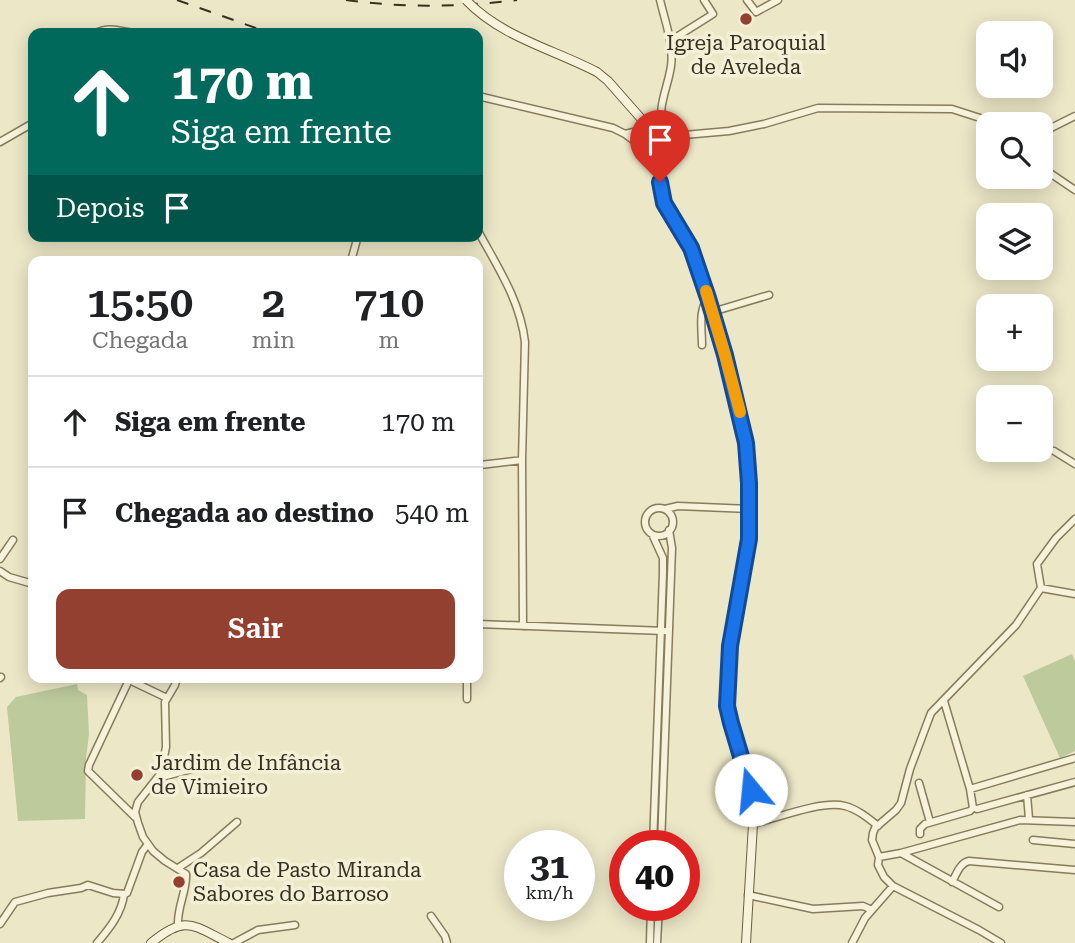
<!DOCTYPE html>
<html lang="pt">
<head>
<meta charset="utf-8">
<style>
  :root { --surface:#fff; --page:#f6f6f6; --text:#202124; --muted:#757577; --line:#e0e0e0; --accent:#934030 }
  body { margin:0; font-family:"Roboto Serif",serif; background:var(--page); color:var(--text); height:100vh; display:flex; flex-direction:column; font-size:26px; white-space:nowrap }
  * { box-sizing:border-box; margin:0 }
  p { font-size:23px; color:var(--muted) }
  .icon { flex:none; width:38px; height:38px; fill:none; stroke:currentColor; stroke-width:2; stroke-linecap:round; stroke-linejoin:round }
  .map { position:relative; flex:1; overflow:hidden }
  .side { position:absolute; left:28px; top:256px; width:455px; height:427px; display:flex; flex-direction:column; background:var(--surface); border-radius:14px; box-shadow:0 4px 18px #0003 }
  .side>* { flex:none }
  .top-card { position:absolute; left:28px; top:28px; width:455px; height:214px; border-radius:14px; box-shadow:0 4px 18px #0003; background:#00695c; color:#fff; overflow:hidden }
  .tools { position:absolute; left:976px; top:21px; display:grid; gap:14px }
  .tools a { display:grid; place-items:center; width:77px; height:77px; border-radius:14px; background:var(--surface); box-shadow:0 4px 18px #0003; font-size:35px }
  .speed { position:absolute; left:504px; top:830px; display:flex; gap:14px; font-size:35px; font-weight:700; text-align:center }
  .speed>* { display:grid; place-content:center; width:91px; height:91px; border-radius:50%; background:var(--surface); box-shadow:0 4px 18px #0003; line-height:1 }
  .speed small { font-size:18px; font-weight:400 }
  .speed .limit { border:10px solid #d22; background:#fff; color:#111 }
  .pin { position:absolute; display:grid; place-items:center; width:60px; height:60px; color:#fff; margin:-72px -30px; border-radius:50% 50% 50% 0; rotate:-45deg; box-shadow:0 0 7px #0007 }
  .pin .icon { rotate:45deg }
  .me { position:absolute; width:77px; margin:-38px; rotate:343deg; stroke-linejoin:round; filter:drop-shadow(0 0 5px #0008) }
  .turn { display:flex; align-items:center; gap:24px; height:147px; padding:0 28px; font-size:32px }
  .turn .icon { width:91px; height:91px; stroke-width:2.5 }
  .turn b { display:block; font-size:49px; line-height:60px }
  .then { display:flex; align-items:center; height:66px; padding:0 28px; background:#0003; gap:14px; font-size:26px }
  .eta { display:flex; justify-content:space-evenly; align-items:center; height:119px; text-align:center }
  .eta b { font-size:42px; font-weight:600; line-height:49px }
  .cta { display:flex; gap:14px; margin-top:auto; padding:14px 28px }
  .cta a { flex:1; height:80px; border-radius:14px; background:var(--accent); color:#fff; font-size:28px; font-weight:600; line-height:80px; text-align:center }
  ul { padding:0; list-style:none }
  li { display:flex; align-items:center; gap:21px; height:91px; padding:0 28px; border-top:2px solid var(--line) }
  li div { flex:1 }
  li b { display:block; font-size:26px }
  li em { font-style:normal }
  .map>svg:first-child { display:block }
</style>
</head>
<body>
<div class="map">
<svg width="1075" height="943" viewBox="0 0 1075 943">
  <rect width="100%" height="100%" fill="#ece7c7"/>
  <path fill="#bdca9c" d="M1072,654L1075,661V751L1060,758L1023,676Z
    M77,684L78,690L87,695L89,734L86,758L85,819L18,821L7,707L16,697Z"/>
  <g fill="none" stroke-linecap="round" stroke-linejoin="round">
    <g stroke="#877b5d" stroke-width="9">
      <path id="street" d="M660,0C665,21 674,45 671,66C668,87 658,104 662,126
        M747,0L756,12L778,0
        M96,33C109,26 120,31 134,33
        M670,41L713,14L704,0
        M478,96L613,128L625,134L640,145
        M651,122L660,114
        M664,128L684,135
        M1041,133L1075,116
        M625,134L638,131
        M0,142L33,123
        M665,144L684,135L729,131L764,124L818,108L952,109L980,118L991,124
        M1041,167L1075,190
        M478,231C498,268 520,300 525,342L522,460L523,626
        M351,261L358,236
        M712,312L769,295
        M702,345C702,329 698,311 708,298
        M1054,451L1075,464
        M478,467L480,465L522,460
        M645 522a14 14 0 1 1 28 0a14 14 0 1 1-28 0Z
        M665,509L678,506L750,509
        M652,534L663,558V573L653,845
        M0,559L13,540
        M0,571L9,577L33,584
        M1041,588L1037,564L1056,538L1075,519
        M478,624L665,631
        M123,677L167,698
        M177,677L175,685L165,702L166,747L161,773L138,802L135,812L138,823L143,837L153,851L165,861L186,874C187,891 177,907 178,925
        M0,678L1,677
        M129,680L89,765L88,771L135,817
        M467,699V677
        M944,701L970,789L1075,758
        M158,778L211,764
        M919,783L930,822
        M1027,795L1029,819
        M977,809L1075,782
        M753,824C777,818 822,800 845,806C857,809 868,818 878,826
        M920,834V829L925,824L970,811L973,808L970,789
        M1033,840L1075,844
        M661,845L672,548L669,530
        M901,853L999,907
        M879,857L901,853L1020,820L1075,822
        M178,868L201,853L237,822
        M952,882C957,873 960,863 969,861L1075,870
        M748,895L813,909L863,906L872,910
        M431,916L445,936L447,943
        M0,924L15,902L48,893L81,888L88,885L113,893L125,894L127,893L142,852L148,844
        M97,943C109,929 122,913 124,894
        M234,943L258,930L295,925
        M650,943L651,905
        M657,943L659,905
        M852,943L865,918L893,886
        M1001,943L979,930L893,886L884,877L878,865L879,857L872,840L873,833L875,828L896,810L901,803L910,769L931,713L1016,625L1041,588L1075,594"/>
    </g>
    <g stroke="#695c40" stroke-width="10">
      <path id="secondary" d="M597,72L608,81L645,123
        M637 137a15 15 0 1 1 30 0a15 15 0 1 1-30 0Z
        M661,148L658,166L664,203L691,248L708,298L738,403L749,463V539L730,646L728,706L731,722L751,790L753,824L746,943
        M151,943C186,914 192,925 229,943"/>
    </g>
    <use href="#street" stroke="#f7f3da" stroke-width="6"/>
    <use href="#secondary" stroke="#f7f3da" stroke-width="8"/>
    <path stroke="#383020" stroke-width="2" stroke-dasharray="12 12" stroke-linecap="butt" d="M177,0L270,33
      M346,0C403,8 460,7 517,0"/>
    <g stroke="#695c40" stroke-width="10" stroke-linecap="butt">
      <path id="secondary-bridge" d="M466,0C501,37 553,49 597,72"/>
    </g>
    <use href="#secondary-bridge" stroke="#f7f3da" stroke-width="8"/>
  </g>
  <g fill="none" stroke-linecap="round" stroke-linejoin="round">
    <g stroke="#114b97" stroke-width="18">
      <path id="route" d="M660,182L664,203L691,248L708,298L725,355L746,443L749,483V539L730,646L727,706L731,723L751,790"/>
    </g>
    <use href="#route" stroke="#1a73e8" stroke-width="12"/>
    <path stroke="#f59e0b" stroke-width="12" d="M706,291L725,355L740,412"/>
  </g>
  <g fill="#934030" stroke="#f4f0d7" stroke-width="2.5">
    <circle cx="746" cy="19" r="7"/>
    <circle cx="137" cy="775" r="7"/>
    <circle cx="179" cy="882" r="7"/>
  </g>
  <g text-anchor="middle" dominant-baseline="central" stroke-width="7" stroke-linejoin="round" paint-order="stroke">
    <g font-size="21" fill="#383020" stroke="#f4f0d7" text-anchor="start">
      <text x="746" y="43" text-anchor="middle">Igreja Paroquial<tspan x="746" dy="24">de Aveleda</tspan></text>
      <text x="151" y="763">Jardim de Infância<tspan x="151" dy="24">de Vimieiro</tspan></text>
      <text x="193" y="870">Casa de Pasto Miranda<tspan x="193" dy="24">Sabores do Barroso</tspan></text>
    </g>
  </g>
</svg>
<div class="tools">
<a><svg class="icon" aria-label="sound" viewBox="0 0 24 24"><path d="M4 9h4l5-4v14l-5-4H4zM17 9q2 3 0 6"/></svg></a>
<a><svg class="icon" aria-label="search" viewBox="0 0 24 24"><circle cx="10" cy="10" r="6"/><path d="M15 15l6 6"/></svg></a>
<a><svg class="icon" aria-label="layers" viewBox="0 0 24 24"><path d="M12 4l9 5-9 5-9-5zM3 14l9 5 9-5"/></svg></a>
<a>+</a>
<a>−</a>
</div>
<div class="speed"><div>31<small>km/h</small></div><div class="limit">40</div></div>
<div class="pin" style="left:660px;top:182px;background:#d93025"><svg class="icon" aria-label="arrive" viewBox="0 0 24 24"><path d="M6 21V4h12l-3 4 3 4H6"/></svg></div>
<svg class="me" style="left:751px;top:790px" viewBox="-20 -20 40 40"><circle r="19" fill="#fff"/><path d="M0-13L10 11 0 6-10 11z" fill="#1a73e8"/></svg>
<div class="top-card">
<div class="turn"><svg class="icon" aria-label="ahead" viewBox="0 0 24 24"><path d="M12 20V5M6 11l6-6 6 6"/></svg><div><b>170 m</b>Siga em frente</div></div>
<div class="then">Depois<svg class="icon" aria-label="arrive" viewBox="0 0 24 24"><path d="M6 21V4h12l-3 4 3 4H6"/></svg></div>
</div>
<section class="side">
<div class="eta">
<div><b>15:50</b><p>Chegada</p></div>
<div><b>2</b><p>min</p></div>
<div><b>710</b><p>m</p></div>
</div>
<ul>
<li><svg class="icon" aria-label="ahead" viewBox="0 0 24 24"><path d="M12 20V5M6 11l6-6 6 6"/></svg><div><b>Siga em frente</b></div><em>170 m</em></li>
<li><svg class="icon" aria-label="arrive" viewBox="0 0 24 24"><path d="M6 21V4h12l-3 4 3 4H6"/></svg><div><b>Chegada ao destino</b></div><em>540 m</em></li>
</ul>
<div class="cta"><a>Sair</a></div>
</section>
</div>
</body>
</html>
